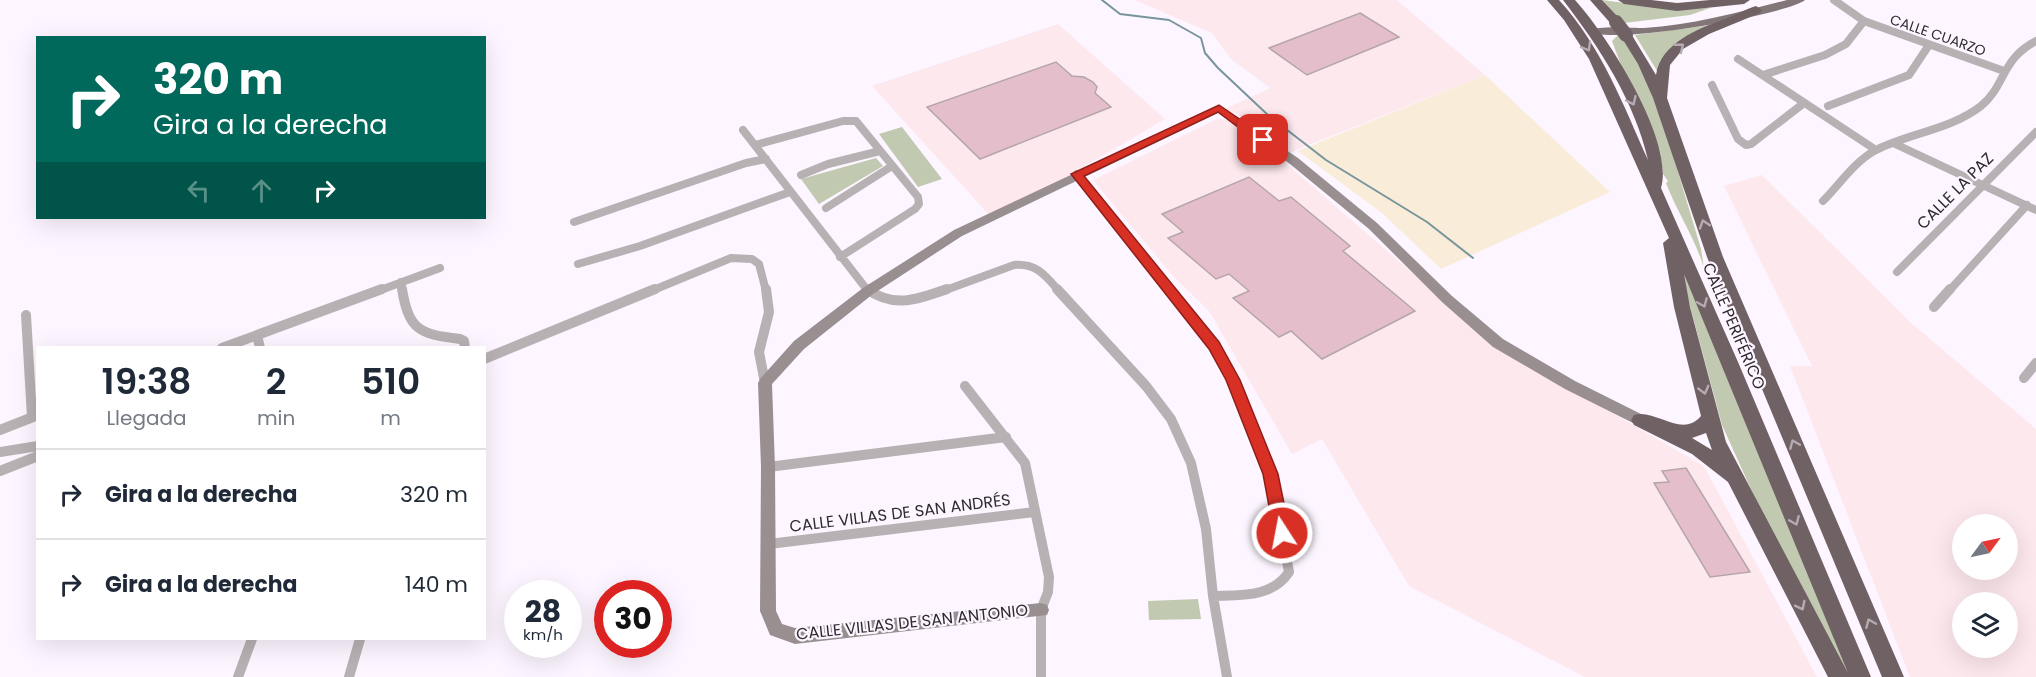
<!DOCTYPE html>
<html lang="es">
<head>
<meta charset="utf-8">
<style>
  :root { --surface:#fff; --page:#f2f2f3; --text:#1f2937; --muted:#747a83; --line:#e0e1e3 }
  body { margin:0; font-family:Poppins,sans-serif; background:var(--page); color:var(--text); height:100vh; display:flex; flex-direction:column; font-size:22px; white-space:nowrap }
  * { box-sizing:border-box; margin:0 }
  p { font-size:20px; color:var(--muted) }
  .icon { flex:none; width:33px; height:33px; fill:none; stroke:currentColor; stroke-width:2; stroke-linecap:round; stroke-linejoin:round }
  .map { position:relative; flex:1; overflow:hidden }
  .sheet { position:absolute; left:36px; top:346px; width:450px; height:294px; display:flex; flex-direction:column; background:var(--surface); border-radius:0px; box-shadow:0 6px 24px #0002 }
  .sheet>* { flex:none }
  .hud { position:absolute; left:36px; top:36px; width:450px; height:183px; border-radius:0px; box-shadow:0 6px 24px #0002; background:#00695c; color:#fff; overflow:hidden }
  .needle { width:39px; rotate:57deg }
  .controls { position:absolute; left:1952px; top:514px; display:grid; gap:12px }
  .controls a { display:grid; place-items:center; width:66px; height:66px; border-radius:50%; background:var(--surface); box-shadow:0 6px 24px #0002; font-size:30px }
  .speed { position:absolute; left:504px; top:580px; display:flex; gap:12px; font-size:30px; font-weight:700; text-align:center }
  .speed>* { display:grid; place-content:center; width:78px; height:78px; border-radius:50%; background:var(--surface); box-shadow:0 6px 24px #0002; line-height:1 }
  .speed small { font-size:15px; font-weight:400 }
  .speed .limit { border:9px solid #d22; background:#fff; color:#111 }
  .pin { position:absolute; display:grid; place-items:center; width:51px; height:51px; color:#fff; margin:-26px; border-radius:12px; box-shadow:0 3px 9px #0006 }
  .me { position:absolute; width:66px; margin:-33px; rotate:349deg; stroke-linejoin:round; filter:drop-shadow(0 0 4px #0008) }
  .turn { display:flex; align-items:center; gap:21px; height:126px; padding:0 18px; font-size:27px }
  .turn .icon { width:78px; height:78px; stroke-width:2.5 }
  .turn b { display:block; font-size:42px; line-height:51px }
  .lanes { display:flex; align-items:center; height:57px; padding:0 18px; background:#0003; justify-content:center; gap:30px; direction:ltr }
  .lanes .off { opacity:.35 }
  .eta { display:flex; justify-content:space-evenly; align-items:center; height:102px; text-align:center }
  .eta b { font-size:36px; font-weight:600; line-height:42px }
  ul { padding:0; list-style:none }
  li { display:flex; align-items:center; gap:18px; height:90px; padding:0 18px; border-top:2px solid var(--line) }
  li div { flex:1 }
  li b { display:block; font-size:22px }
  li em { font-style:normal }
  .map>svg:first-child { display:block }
</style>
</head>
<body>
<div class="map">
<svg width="2036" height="677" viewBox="0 0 2036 677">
  <rect width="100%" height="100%" fill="#fdf5ff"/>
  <path fill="#fde8ed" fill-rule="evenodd" d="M1135,0H1397L1485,75L1286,154L1239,115L1229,111H1221L1270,88L1231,59L1212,33Z
    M1058,24L1165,119L1041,192L991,217L872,86Z
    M1217,119L1231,120L1251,133L1497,346L1704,466L1817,677H1585L1409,586L1322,439L1292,454L1209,311L1174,277L1093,180Z
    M1762,175L1910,322L2036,429V677H1910L1790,366H1812L1724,186ZM1962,525H2007V570H1962ZM1962,603H2007V648H1962Z"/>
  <path fill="#f9ecd8" d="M1485,75L1610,192L1441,269L1382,213L1298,151Z"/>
  <path fill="#c1cab0" d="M1602,0L1669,9L1710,8L1690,15L1624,23Z
    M1711,25C1685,36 1663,43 1659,74L1635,35Z
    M1617,36L1621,37L1641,66L1667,135L1701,249L1704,268C1695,238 1677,212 1666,183L1668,181L1663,174L1660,151L1647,119L1624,73L1612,41Z
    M902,127L942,179L918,187L879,134Z
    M876,158L883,166L819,204L801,179Z
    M1682,265L1852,677H1847L1760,509L1722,425L1683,280Z
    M1198,599L1201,619L1149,620L1148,601Z"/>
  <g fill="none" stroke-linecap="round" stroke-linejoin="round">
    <path stroke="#77959c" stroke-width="2" d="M1102,0L1120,14L1169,20L1201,38L1205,53L1218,68L1269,116L1326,160L1427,222L1473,258"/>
  </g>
  <path fill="#e5becc" stroke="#b4a6ab" stroke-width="1.5" d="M1360,13L1399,37L1307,75L1269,48Z
    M1056,62L1072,76L1084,77L1093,82L1097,87L1095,93L1111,107L980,159L927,107Z
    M1249,177L1279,201L1291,197L1350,246L1343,251L1415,311L1322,359L1291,331L1279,337L1233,298L1249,291L1229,274L1216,279L1168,238L1183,232L1162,214Z
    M1686,468L1750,572L1710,577L1654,483L1669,482L1662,471Z"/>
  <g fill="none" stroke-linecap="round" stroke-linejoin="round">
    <path stroke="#b8b1b3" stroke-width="8" d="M1834,0L1864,21L2004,71
      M1738,59L1876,150
      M1763,75L1825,55L1846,44L1864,21
      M1712,85L1738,139L1746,145L1751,144L1804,103
      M1828,106L1909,75L1929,45
      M743,130L868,291
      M1893,143L2036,210
      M755,145L843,121H856L918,197L919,204L915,209L840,257
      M1077,174L1170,291
      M801,175L828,164L880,151
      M1823,201C1839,185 1855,161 1876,150C1909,133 1950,130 1981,106C2005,87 2001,59 2036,41
      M826,208L892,166
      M574,222L746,163L766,159
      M578,264L640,246L790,192
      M1897,272L2036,132
      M401,282L403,291
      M378,291L440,268
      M651,291L731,258L752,259L759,264L766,291
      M943,291L1014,265C1036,263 1045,275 1059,291
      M1949,291L2027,205"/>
    <path stroke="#b8b1b3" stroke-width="10" d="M402,289C409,331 420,334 460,339L464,341L465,348
      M867,289C894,309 919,299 947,289
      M1057,289L1146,386L1171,419L1191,463L1206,529L1213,596L1227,677
      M1169,289L1214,346L1233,379L1270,474L1289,572C1272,598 1240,595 1213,596
      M1934,307L1950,289
      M26,315L32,417
      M257,335L260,348
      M222,348L382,289
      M484,359L655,289
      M2024,378L2036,363
      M765,383L759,352L769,312L766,289
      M965,386L1025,463L1049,577L1048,592L1041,610V677
      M0,430L38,415
      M0,452L38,446
      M768,467L1006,437
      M0,471L38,456
      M769,544L1034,512
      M238,677L252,639
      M349,677L360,639"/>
    <path fill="#998f91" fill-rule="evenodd" d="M1219,105L1298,158L1377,223L1452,296L1503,339L1575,381L1645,416L1647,420L1645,424H1635L1565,389L1493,347L1442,302L1369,229L1290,164L1218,113L962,236L873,294L804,349L772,384L775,467L776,611L782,624L795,628L1041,603L1047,605L1049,610L1047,615L795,644L770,635L760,611L761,467L758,383L760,379L794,341L863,288L954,230Z"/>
    <path fill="#837679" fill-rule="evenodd" d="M1787,0H1805C1787,15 1607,46 1589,31C1597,25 1632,28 1644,28C1693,25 1740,12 1787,0Z"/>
    <path fill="#706164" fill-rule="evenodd" d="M1547,0H1559C1601,46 1623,104 1648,160C1634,100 1600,48 1563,0H1575C1607,35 1675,141 1661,188L1738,362L1871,677H1828L1728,482L1692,454L1634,425L1631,420L1634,415C1655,408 1682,439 1701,416L1674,307L1663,243L1669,238L1589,59L1564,20ZM1684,274L1848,673L1726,442L1690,307ZM1706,433L1712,450L1692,438Z
      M1590,0H1602L1620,19V25H1612Z
      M1618,0H1651L1677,3L1710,0H1750L1744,4L1677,11L1624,4Z
      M1756,6L1762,10L1760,13L1709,34L1683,49L1670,65L1667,98L1723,257L1904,677H1882L1707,257L1653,98L1638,64L1620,35L1626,31L1630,32L1656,75C1661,42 1698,29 1725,19C1735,15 1746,9 1756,6Z"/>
    <path stroke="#706164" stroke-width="14" d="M1616,22L1626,35"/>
  </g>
  <defs><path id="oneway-chevron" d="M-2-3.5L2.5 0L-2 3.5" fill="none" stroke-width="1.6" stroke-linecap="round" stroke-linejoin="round" transform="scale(1.5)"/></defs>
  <g stroke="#b6abb2">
    <use href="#oneway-chevron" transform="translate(1587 47) rotate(60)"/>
    <use href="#oneway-chevron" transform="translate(1680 47) rotate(-38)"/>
    <use href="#oneway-chevron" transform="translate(1632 101) rotate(65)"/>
    <use href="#oneway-chevron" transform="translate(1704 224) rotate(-108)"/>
    <use href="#oneway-chevron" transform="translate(1703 303) rotate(67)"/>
    <use href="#oneway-chevron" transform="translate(1704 390) rotate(75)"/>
    <use href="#oneway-chevron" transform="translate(1794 444) rotate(-113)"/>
    <use href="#oneway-chevron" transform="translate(1795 521) rotate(67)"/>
    <use href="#oneway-chevron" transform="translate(1801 606) rotate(63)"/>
    <use href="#oneway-chevron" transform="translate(1870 623) rotate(-113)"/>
  </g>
  <path fill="#d93025" stroke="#8d1f18" stroke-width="1.5" d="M1219,105L1267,138V143H1259L1218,112L1084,176L1219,342L1240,380L1278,474L1290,533L1287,537L1282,539L1276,537L1274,533L1263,474L1226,380L1209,349L1071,174Z"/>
  <g text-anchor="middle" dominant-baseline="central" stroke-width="4.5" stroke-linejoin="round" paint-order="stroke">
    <g font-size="14" fill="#2e2a2e" stroke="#fdf5ff">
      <text transform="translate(1938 35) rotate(19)">CALLE CUARZO</text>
    </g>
    <g font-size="16" fill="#2e2a2e" stroke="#fdf5ff">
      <text transform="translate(1955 191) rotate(-45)">CALLE LA PAZ</text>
      <text transform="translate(1734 326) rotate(67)">CALLE PERIFÉRICO</text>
      <text transform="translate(900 513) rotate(-7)">CALLE VILLAS DE SAN ANDRÉS</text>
      <text transform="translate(912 622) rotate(-6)">CALLE VILLAS DE SAN ANTONIO</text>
    </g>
  </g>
</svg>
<div class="controls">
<a><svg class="needle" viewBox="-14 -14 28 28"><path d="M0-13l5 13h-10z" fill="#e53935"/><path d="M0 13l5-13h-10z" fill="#747a83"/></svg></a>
<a><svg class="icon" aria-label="layers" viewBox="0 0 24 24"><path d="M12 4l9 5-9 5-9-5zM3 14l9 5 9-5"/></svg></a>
</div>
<div class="speed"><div>28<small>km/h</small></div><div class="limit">30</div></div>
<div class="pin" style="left:1263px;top:140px;background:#d93025"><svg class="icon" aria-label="arrive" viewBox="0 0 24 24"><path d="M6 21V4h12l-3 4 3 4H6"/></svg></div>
<svg class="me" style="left:1282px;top:533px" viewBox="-20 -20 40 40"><circle r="17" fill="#d93025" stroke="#fff" stroke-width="3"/><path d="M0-11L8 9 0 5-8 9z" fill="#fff"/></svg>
<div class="hud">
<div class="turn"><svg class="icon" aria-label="right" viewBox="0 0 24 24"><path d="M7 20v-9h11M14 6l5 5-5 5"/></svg><div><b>320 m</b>Gira a la derecha</div></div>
<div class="lanes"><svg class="icon off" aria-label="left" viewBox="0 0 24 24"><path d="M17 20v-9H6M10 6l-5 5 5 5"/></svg><svg class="icon off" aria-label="ahead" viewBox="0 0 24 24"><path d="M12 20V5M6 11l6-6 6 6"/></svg><svg class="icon" aria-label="right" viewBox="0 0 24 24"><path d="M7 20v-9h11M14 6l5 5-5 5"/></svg></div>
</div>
<section class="sheet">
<div class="eta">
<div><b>19:38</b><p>Llegada</p></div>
<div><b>2</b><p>min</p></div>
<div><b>510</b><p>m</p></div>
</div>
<ul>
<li><svg class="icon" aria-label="right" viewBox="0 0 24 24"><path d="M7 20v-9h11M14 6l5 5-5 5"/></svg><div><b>Gira a la derecha</b></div><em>320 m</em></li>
<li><svg class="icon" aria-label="right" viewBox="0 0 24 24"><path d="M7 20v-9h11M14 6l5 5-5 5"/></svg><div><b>Gira a la derecha</b></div><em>140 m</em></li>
</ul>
</section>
</div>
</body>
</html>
